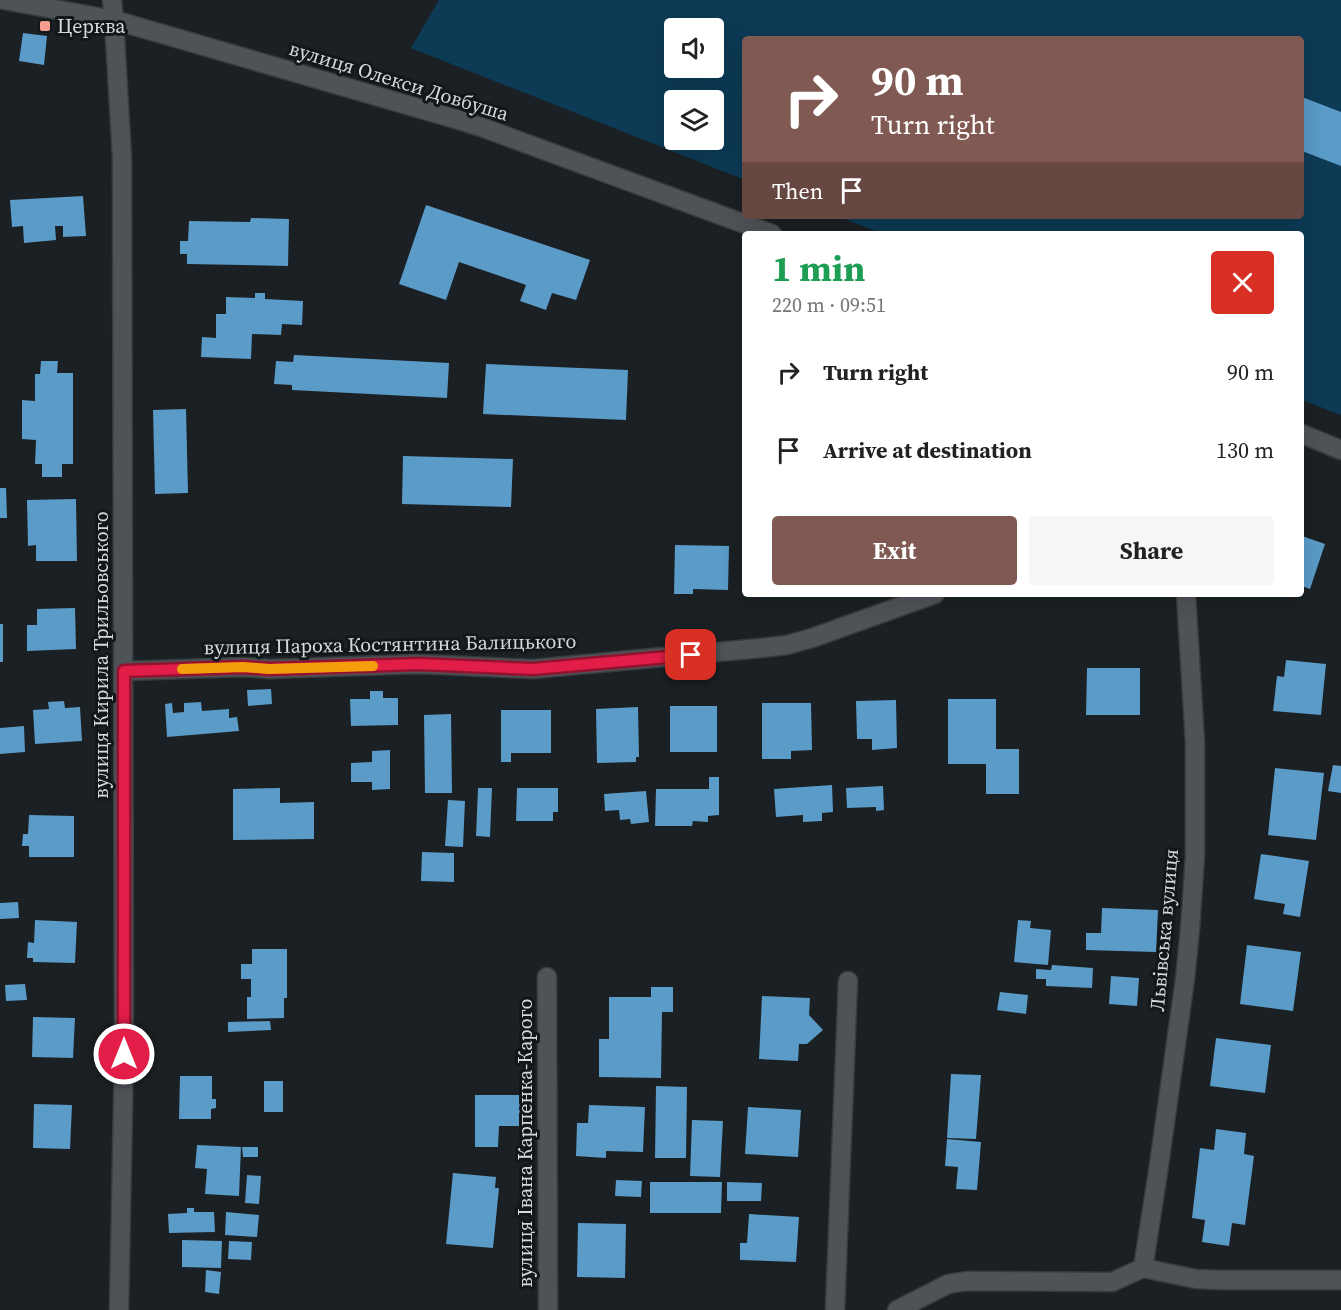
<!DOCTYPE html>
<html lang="en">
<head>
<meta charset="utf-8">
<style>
  :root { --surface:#fff; --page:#f6f6f6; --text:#222; --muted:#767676; --accent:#815953 }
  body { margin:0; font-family:"Source Serif 4",serif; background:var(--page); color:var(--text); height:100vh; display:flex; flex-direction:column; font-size:22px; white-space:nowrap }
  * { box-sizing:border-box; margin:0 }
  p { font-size:20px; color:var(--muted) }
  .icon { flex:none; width:33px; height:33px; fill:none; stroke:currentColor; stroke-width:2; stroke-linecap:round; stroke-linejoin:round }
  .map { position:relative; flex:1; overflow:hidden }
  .drawer { position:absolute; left:742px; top:231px; width:562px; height:366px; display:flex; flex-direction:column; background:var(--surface); border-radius:6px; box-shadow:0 6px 24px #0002 }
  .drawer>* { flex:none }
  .guide { position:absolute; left:742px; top:36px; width:562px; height:183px; border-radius:6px; box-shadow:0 6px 24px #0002; background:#815953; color:#fff; overflow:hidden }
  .buttons { position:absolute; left:664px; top:18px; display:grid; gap:12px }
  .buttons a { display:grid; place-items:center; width:60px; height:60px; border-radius:6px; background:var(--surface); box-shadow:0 6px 24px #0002; font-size:30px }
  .pin { position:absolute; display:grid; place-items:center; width:51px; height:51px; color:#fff; margin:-26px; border-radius:12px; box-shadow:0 3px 9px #0006 }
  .me { position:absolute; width:66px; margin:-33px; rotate:0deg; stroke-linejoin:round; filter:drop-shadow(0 0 4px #0008) }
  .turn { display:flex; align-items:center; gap:21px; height:126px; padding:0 30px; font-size:27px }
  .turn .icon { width:78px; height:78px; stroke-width:2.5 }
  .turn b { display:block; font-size:42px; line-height:51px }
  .then { display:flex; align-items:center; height:57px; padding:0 30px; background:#0003; gap:12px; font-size:22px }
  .round { display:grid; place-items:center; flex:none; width:63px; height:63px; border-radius:6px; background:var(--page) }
  .overview { display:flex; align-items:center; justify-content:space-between; height:102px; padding:0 30px }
  h1 { font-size:36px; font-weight:700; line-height:45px; color:#1e9e55 }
  .cta { display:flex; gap:12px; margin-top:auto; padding:12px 30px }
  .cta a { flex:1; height:69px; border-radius:6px; background:var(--accent); color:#fff; font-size:24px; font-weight:700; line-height:69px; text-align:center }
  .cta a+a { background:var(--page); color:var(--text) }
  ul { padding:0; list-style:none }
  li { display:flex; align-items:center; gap:18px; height:78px; padding:0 30px }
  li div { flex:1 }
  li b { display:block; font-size:22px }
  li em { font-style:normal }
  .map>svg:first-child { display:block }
</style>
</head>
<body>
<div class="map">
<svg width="1341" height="1310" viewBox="0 0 1341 1310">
  <rect width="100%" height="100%" fill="#1b2024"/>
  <path fill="#0d3a54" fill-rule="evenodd" d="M439,0H1341V415L1302,400V234H883L837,216H1302V39H746L745,180L411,48ZM675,28H714V68H675ZM675,100H714V140H675Z"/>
  <path fill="#5a9bc7" d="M23,33L47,36L44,65L19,61Z
    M1302,97L1341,112V166L1302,151Z
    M83,196L86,236L63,237V226H55L56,240L24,243L23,226L12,227L10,200Z
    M426,205L590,260L576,300L552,293L546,310L520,301L526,285L459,262L446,300L399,284Z
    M251,218L289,219L288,266L187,264V254H180V241H188L189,221L250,222Z
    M255,293H265V299L303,301L302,325L282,324L281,335L252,334L251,359L201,357L202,337L216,338V314H226V297L255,298Z
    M294,355L449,363L447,398L292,390V385L274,384L276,361L293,362Z
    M41,361H58L57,373H73V464H62V477H42V464H35L36,440L22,439V400L35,401V374H40Z
    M486,364L628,370L626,420L483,414Z
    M186,409L188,493L155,494L153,410Z
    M403,456L513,459L511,507L402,504Z
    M0,488H6L7,518H0Z
    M76,499L77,561H36V545L28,546L27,500Z
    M1302,536L1325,544L1310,589L1302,586Z
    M675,545L729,546L728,590L693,589V594H674Z
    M75,608L76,649L27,651V625H37V609Z
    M0,624H3V662H0Z
    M1286,660L1326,664L1321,715L1273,711L1277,676L1284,677Z
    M1087,668H1140V715H1086Z
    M271,689L272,704L248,706L247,690Z
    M370,691H383V698H398V725L351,726L350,699H370Z
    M948,699H996V749H1019V794H986V764H948Z
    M896,700L897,748L872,750V739H857L856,701Z
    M64,701L65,708L80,707L82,741L35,744L33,710L49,709L48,702Z
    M201,702L202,711L229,709V718L237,717L239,731L167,737L165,704L172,703L173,713L184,712V703Z
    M762,703H811L812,750L791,751V759H762Z
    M670,706H717V752H670Z
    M638,707L639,757H636V762L597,763L596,709Z
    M501,710H551V753H511V762H501Z
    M451,714L452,793H425L424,715Z
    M24,726L25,752L0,754V728Z
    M390,750V789L372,790V782H351V763L372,762V751Z
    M1333,765L1341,766V793L1328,791Z
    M1275,768L1324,773L1316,840L1268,835Z
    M709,777H719V815L708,816V822L693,821L692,826H655L656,789H709Z
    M832,785L833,812L822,813V821L803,822V815L776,817L774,789Z
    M883,786L884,810L876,811V807L847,808L846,788Z
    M280,788V803L314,802V839L233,840V789Z
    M478,788H492L490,837L476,836Z
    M517,788H558V812H553V821H516Z
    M646,791L649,822L631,824L630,819L620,820L619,810L605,811L604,794Z
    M448,800L465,801L463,847L445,846Z
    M29,815L74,816V857H29V846H22L23,834H28Z
    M422,852L454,853V882L421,881Z
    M1261,854L1309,861L1300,917L1283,914L1285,904L1254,899Z
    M18,902L19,918L0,919V903Z
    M1102,908L1158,910L1156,952L1086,950V933H1101Z
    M35,920L77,922L75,963L33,962V958H27L28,942L34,943Z
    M1018,920L1031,921L1030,928L1051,930L1048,965L1014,962Z
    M1247,945L1301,952L1293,1011L1240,1004Z
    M252,949H287V998H284V1018L247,1019V997H251V979H241V964H252Z
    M1052,965L1093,968L1092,988L1046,986V979H1036V969L1051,970Z
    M1111,976L1139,978L1137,1006L1109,1004Z
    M25,984L27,1000L6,1001L5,985Z
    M651,987H673V1012H662L661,1078L599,1077V1039H609V997H651Z
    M1000,992L1028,995L1026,1014L997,1010Z
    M762,996L810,998L809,1015L823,1030L807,1044H799L798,1061L759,1059Z
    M33,1017L75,1018L73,1058L32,1057Z
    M270,1021L271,1030L228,1032V1022Z
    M1216,1038L1271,1045L1265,1093L1210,1086Z
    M951,1074L981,1075L976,1139L947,1138Z
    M180,1076H212V1099H216V1108L211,1109V1119H179Z
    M264,1081H283V1112H264Z
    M656,1086L687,1087L686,1158H655Z
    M475,1095H521L520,1126H499L498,1147H475Z
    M34,1104L72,1105L70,1149L33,1148Z
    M589,1105L645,1107L643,1152L606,1151V1158L576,1156L577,1123H588Z
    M748,1107L801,1110L798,1157L745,1154Z
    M692,1120L723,1121L720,1177L690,1176Z
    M1216,1129L1246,1133L1244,1154L1254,1156L1245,1225L1232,1223L1229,1246L1202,1242L1205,1220L1192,1218L1200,1148L1214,1150Z
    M947,1139L981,1142L977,1190L956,1189L958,1167L945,1166Z
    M197,1145L241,1147L239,1196L205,1194L207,1169L195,1168Z
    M242,1147H258V1157H243Z
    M453,1173L496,1177L495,1188H499L493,1248L446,1244Z
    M247,1175L261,1176L259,1204L245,1203Z
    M616,1180L642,1181L641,1197L615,1196Z
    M650,1182H722L721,1213H650Z
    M727,1182L762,1183L761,1201H727Z
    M187,1208H194V1212H214L215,1232L169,1233L168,1214L187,1213Z
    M226,1212L259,1215L257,1237L225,1235Z
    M749,1214L799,1217L796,1262L740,1260V1243H747Z
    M578,1223L626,1224L625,1278L577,1277Z
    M182,1240L222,1241L221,1268L182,1267Z
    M229,1241L252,1242L251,1260L228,1259Z
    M206,1270L221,1272L219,1294L205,1292Z"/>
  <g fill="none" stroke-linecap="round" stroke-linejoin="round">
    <g stroke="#383c3e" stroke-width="21">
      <path id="street" d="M4,0L114,20L459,120L484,128L772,234
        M112,0L114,20L122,158L124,1054L119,1310
        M1302,434L1341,450
        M124,671L243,667L269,669L419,664L533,669L761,648L787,645L812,638L935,594
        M547,977L548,1310
        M1143,1268L1158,1172L1185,979L1190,929L1195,856V743L1186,594
        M835,1310L848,981
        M897,1310L948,1284L967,1281L1112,1282L1143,1268L1196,1279L1219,1280H1341"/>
    </g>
    <use href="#street" stroke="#4e5358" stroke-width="18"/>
  </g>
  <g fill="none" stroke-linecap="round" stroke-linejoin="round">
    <g stroke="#92132f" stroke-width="15">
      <path id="route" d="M124,1054V671L243,667L269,669L419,664L533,669L691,655"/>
    </g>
    <use href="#route" stroke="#e11d48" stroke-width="10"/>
    <path stroke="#f59e0b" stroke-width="10" d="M182,669L243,667L269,669L373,666"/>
  </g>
  <rect fill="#f59d8f" stroke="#12171b" stroke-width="2" x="39" y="20" width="12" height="12" rx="3"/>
  <g text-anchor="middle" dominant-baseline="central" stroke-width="6" stroke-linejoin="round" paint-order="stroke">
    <g font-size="20" fill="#d5d9db" stroke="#12171b" text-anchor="start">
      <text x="57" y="26">Церква</text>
    </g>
    <g font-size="20" fill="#d5d9db" stroke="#12171b">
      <text transform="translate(399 81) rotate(17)">вулиця Олекси Довбуша</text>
      <text transform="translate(390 644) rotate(-1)">вулиця Пароха Костянтина Балицького</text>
      <text transform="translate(101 655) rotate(-90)">вулиця Кирила Трильовського</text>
      <text transform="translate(1164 930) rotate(-85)">Львівська вулиця</text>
      <text transform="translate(525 1143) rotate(-90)">вулиця Івана Карпенка-Карого</text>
    </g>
  </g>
</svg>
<div class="buttons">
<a><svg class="icon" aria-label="sound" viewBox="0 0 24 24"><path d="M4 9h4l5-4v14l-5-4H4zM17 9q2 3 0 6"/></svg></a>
<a><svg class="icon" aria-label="layers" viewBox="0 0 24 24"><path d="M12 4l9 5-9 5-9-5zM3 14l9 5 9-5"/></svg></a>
</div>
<div class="pin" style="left:691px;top:655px;background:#d93025"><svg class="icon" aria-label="arrive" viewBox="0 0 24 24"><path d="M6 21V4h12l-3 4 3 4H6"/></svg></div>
<svg class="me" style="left:124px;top:1054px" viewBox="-20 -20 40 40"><circle r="17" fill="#e11d48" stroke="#fff" stroke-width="3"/><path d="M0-11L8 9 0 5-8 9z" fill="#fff"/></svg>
<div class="guide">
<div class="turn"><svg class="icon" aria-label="right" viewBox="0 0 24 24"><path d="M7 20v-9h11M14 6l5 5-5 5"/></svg><div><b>90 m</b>Turn right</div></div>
<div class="then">Then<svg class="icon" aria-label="arrive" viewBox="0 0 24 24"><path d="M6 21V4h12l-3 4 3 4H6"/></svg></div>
</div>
<section class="drawer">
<div class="overview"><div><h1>1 min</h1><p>220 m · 09:51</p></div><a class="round" style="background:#d93025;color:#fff"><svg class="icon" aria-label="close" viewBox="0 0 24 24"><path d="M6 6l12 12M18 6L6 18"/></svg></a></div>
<ul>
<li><svg class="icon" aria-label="right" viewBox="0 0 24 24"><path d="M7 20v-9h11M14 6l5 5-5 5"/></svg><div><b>Turn right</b></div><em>90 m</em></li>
<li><svg class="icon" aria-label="arrive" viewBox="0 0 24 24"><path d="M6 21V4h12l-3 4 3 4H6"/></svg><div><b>Arrive at destination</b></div><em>130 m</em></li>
</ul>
<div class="cta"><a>Exit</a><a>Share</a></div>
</section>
</div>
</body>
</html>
